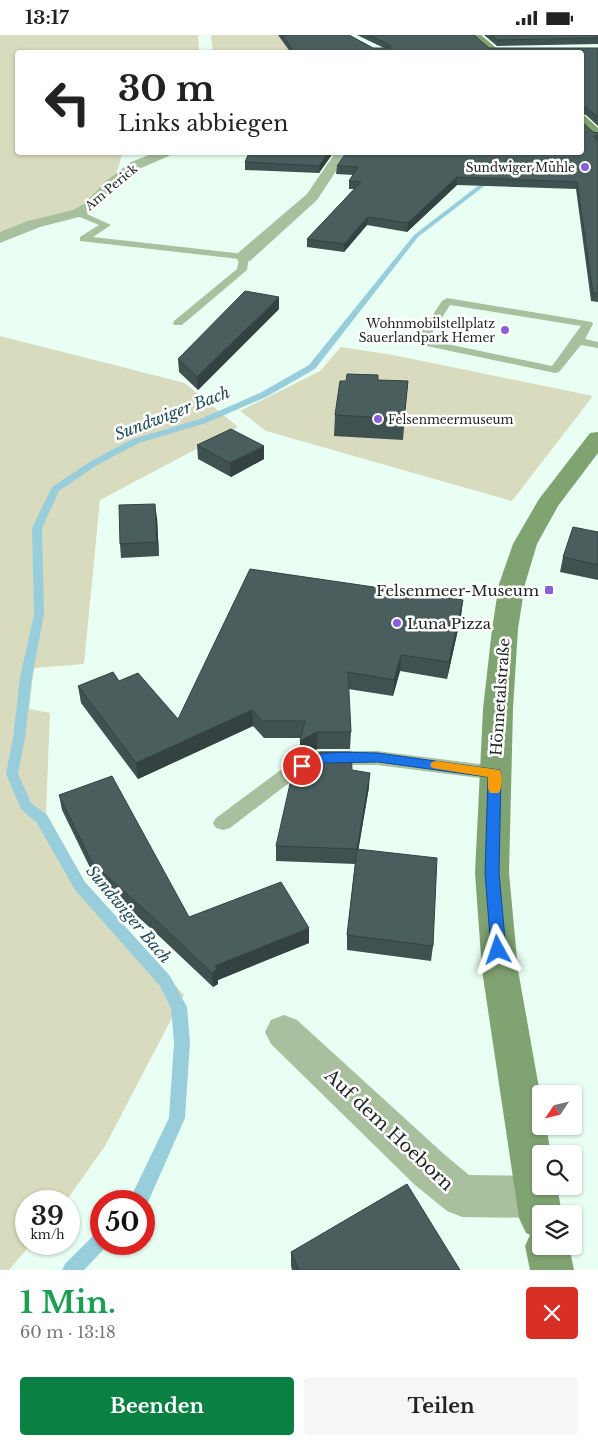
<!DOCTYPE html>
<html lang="de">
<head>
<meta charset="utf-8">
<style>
  :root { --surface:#fff; --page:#f6f6f6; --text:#222; --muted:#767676; --accent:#0b8043 }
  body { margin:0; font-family:"Libre Baskerville",serif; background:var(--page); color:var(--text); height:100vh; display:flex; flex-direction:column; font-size:19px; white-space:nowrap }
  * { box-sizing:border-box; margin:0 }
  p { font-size:16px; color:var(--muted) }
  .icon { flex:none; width:28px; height:28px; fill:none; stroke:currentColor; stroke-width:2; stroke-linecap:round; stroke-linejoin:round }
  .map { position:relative; height:1235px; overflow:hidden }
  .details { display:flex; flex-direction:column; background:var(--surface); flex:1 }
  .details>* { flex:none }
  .guide { position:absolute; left:15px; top:15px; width:569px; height:105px; border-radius:5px; box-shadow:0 1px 4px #0004; background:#fff; color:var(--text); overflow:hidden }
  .needle { width:32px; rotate:235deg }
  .fabs { position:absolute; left:532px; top:1050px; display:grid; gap:10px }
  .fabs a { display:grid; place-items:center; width:50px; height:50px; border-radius:5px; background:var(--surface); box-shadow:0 1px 4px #0004; font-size:25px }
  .speed { position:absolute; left:15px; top:1155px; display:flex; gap:10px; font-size:25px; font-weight:700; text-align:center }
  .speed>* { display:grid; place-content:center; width:65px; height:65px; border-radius:50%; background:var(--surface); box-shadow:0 1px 4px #0004; line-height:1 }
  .speed small { font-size:12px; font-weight:400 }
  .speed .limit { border:8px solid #d22; background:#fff; color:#111 }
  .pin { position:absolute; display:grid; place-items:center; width:42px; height:42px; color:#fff; margin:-21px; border:2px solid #fff; border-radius:50%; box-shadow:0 1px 5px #0007 }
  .me { position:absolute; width:55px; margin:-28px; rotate:355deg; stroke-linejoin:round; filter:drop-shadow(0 0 4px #0008) }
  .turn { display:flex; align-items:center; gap:18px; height:105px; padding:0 20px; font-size:22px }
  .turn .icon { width:65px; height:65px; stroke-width:2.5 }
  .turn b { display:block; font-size:35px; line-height:42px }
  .round { display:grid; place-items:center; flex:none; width:52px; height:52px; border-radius:5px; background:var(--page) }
  .headline { display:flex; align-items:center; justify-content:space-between; height:85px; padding:0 20px }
  h1 { font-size:30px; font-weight:700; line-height:38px; color:#1e9e55 }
  .primary-button { display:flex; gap:10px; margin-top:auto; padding:10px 20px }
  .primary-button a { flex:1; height:58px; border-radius:5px; background:var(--accent); color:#fff; font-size:20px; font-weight:700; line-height:58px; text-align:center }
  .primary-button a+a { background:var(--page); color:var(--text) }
  .status { display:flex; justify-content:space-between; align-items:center; height:35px; padding:0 25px; background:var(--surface); direction:ltr }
  .status svg { height:14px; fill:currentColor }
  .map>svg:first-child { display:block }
</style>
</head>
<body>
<div class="status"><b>13:17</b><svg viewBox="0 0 49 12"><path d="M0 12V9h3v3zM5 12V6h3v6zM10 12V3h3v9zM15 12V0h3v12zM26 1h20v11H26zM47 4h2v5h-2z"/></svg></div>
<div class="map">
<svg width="598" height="1235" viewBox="0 0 598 1235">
  <rect width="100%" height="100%" fill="#eafff4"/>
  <path fill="#d9dbbe" d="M0,0H198L199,17L18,18V118H122L119,131L112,146L78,177L0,201Z
    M211,0H338L303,17H213Z
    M0,301L185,348L238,392L100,465L84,629L34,633L29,674L50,678L46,778L86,851L184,960L105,1111L66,1166H26V1209H31L9,1235H0Z
    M341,312L393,320L593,361L512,466L266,396L240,376L320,336Z"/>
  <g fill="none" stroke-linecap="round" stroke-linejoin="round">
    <path fill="#98cedc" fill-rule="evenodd" d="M493,118H498L505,131L500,139L418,202L315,334L266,362L206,388L139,408L97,430L59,456L42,493L44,580L32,642L25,703L18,739L31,768L47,780L85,847L170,941L187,972L190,1007L185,1083L148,1167L144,1172V1166H129L169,1083L174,1007L171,973L160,951L75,855L37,788L21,774L6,739L13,703L20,642L34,580L32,493L52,452L91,426L133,404L200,384L260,358L309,330L414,200L496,137L499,131Z
      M101,1196V1209H108L107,1211L84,1235H62L65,1229L95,1199Z"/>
    <path fill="#a8c09e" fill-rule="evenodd" d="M78,175L111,190L93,202L244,219L249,222L247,235L182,290H174L173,288L174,286L237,234L239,224L80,206V202L99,190L75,180V176Z
      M447,263L592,287L593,289L585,304L598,307V313L581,310L559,337L555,338L417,309L415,307L442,266ZM450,270L581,291L552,331L428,305Z
      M317,716H377L495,731L501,733L504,738L501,743L495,745L377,730H320L294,744L230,793L223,795L216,793L213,788L216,783L282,734Z"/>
    <path fill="#a8c09e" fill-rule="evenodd" d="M154,118H171L169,121L141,133L116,152L94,175L83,181L40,192L0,208V197L28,186L73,175L84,169L106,146L131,127Z
      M335,118H348L317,165L250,226H238L236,222L238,218L307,159Z
      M284,980L297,985L445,1120L469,1140L537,1141L541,1142V1151H554L558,1162L552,1177L541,1179V1182L537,1183L462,1182L447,1176L415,1150L271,1009L265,997L271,985Z"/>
    <path fill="#80a372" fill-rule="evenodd" d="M469,0H481L502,18H490Z
      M581,80L585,81L598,93V104L593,103L581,91Z
      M598,397V418L558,471L537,509L525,549L518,594L513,674L509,838L518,935L541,1064V1091H546L551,1119H541V1151H557L562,1179H541V1211H569L574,1235H530L525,1211L530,1200L526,1198L519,1183L482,935L475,838L483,674L492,594L499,549L513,509L539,464L590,398Z"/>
  </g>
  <path fill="#405250" d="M278,0H349L373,13H384L357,0H474L489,13H598V91L586,80L581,79V18H291Z
    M484,0H598V9L497,11Z
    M593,97L598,98V267L591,266L576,154L457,150L407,197L367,190L344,217L307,212V204L354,154H349V146L353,140L336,139L337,131Z
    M333,118L319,138L245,135V127Z
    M279,274L198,355L179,337L178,324Z
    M378,345L408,346L403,405L334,401L335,380L346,346Z
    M197,410L264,424L231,442L198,424Z
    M157,483L159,521L121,523L120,509Z
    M598,497V545L560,537L563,522Z
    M463,565L461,581L447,644L400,636L393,661L348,654L351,697L350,714H317L300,723L301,703H264L253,691L138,744L81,668L78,651L119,646L178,684Z
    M352,735L369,752L358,815L433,911L431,926L347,915V900L355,829L276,826V811Z
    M59,760L189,882L309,908L218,945V949L213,952L158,900L95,843L62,775Z
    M291,1217L460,1235H292L291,1231Z"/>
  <path fill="#344241" d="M328,118H333L319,138V131Z
    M457,142V150L407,197L408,188Z
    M368,182L367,190L344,217V209Z
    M279,262V274L198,355L197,342Z
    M264,411V424L231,442L230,428Z
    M155,469L157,483L159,521L157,507Z
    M463,565L461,581L447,644L449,627Z
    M401,620L400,636L393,661L394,645Z
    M252,675L253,691L138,744L136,728Z
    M317,697V714L300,723V706Z
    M370,738L369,752L356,829L357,814Z
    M309,893V908L218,945V949L213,952L212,938L215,931Z"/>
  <path fill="#4a5f5d" stroke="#344241" d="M282,0H349L373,13H391L390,10L369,0H474L489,13H598V83L587,73L581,72V18H295Z
    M491,0H598V3L497,5Z
    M581,86L593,97L598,98V101H594L598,107V258H593L577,147L457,142L408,188L368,182L344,209L307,204L361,147L349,146L358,132L337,131L346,118H581Z
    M249,118H328L319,131L245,127Z
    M245,256L279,262L197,342L178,324Z
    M347,339L378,340V345L408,346L404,384L335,380L340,346H346Z
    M231,394L264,411L230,428L197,410Z
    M155,469L157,507L120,509L119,470Z
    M573,492L598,497V530L563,522Z
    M250,534L463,565L449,627L401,620L394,645L348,637L351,697H317L300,706L305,686H263L252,675L136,728L78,651L113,637L119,646L138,638L178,684Z
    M321,717H351L352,735L370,738L357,814L276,811L294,731Z
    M112,741L189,882L281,847L309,893L215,931L217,934L212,938L156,885L92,828L59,760Z
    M357,814L437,823L433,911L347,900Z
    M407,1149L460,1235H299L291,1217Z"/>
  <path fill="#1a73e8" stroke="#114b97" d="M378,718L500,735L501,738L499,838L506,915L504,920L498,922L493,920L491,915L485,838L488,742L378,727L319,728L302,736L298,734L296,731C307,713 358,718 378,718Z"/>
  <path fill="#f59e0b" d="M437,726L500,735C503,741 502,752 499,758H490L488,754V742L432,733L430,730L432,727Z"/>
  <g fill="#8860da" stroke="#fff" stroke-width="2">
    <circle cx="585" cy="132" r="5"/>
    <circle cx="505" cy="295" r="5"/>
    <circle cx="378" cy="384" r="5"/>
    <rect x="544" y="550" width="10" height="10" rx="2.5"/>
    <circle cx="397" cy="588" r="5"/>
  </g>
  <g text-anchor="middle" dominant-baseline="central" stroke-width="5" stroke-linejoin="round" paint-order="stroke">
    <g font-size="12" fill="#202723" stroke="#fff" text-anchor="end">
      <text x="575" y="132">Sundwiger Mühle</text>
      <text x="495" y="288">Wohnmobilstellplatz<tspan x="495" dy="14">Sauerlandpark Hemer</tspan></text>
      <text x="388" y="384" text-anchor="start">Felsenmeermuseum</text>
    </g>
    <g font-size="12" fill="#202723" stroke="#fff">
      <text transform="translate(111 152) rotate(-40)">Am Perick</text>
    </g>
    <g font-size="15" fill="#202723" stroke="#fff" text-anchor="end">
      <text x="539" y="555">Felsenmeer-Museum</text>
      <text x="407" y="588" text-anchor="start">Luna Pizza</text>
    </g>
    <g font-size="15" fill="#202723" stroke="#fff">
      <text transform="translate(500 662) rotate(-86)">Hönnetalstraße</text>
    </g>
    <g font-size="16" font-style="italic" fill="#1e4d58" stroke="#fff">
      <text transform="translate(172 378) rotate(-21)">Sundwiger Bach</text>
      <text transform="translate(129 879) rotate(50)">Sundwiger Bach</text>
    </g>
    <g font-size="18" fill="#202723" stroke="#fff">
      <text transform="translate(389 1095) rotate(43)">Auf dem Hoeborn</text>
    </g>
  </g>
</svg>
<div class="fabs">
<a><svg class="needle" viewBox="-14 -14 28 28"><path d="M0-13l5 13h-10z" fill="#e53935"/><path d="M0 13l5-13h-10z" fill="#767676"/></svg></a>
<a><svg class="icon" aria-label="search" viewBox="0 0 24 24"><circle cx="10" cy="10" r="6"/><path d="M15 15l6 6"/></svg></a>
<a><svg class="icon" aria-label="layers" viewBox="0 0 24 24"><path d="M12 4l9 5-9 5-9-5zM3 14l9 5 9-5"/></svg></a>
</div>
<div class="speed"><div>39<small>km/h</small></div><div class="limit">50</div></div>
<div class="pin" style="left:302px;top:731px;background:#d93025"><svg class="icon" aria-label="arrive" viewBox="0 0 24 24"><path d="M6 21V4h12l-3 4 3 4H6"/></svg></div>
<svg class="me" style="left:498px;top:915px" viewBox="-20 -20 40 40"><path d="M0-17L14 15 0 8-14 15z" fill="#1a73e8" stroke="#fff" stroke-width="4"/></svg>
<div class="guide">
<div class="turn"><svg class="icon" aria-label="left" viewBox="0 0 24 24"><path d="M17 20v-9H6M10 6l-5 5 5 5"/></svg><div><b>30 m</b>Links abbiegen</div></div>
</div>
</div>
<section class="details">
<div class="headline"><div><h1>1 Min.</h1><p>60 m · 13:18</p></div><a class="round" style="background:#d93025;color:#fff"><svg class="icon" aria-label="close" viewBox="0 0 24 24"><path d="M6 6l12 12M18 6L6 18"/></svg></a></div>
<div class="primary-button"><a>Beenden</a><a>Teilen</a></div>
</section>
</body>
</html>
